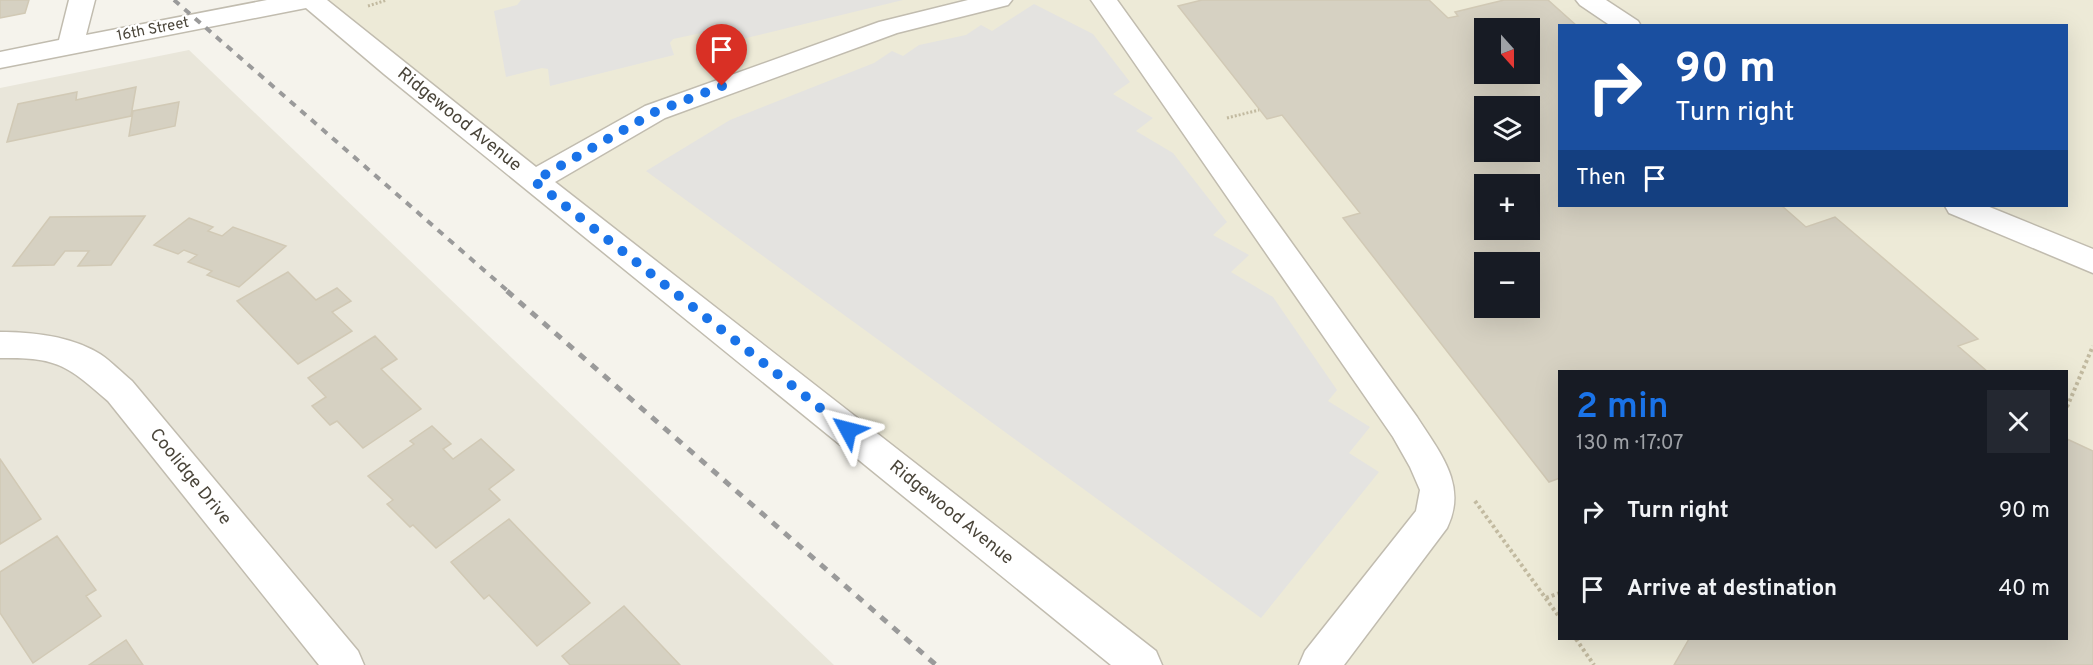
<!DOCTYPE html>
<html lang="en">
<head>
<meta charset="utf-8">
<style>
  :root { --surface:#171b24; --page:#242831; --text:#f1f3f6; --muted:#9ea1a6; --accent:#1a73e8 }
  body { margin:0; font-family:Overpass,sans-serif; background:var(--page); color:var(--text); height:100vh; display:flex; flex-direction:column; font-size:22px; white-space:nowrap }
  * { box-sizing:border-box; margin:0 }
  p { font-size:20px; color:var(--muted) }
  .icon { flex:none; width:33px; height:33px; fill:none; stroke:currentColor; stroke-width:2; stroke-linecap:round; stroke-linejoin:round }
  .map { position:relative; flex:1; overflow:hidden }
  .panel { position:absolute; left:1558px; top:370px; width:510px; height:270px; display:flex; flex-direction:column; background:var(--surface); border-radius:0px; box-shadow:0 6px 24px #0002 }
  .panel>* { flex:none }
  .top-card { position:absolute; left:1558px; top:24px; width:510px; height:183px; border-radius:0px; box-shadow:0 6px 24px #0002; background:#1a4fa0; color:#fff; overflow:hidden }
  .needle { width:39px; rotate:159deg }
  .tools { position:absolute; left:1474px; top:18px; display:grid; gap:12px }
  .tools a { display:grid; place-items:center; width:66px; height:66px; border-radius:0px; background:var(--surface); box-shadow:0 6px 24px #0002; font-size:30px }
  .pin { position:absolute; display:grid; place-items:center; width:51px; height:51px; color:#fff; margin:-62px -26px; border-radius:50% 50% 50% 0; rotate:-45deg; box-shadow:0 0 6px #0007 }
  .pin .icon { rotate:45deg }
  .me { position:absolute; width:66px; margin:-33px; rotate:308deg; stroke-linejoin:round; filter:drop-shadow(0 0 4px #0008) }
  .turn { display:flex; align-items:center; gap:21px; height:126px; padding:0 18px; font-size:27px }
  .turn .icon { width:78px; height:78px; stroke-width:2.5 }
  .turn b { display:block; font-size:42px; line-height:51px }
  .then { display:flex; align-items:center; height:57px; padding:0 18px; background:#0003; gap:12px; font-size:22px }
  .round { display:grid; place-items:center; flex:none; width:63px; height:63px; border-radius:0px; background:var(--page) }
  .summary { display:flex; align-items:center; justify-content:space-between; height:102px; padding:0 18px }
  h1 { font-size:36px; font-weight:600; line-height:45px; color:var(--accent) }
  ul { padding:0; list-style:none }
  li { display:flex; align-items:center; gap:18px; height:78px; padding:0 18px }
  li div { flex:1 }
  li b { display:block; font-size:22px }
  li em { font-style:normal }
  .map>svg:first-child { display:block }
</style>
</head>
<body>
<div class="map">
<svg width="2093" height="665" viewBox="0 0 2093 665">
  <rect width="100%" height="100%" fill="#f5f3ec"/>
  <path fill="#e9e6da" d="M189,50L834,665H0V88Z"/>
  <path fill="#edead7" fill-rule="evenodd" d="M312,0H2093V665H1144ZM1560,26H2067V206H1560ZM1485,28H1530V74H1485ZM1485,106H1530V152H1485ZM1485,184H1530V230H1485ZM1485,262H1530V308H1485ZM1560,372H2067V639H1560Z"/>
  <path fill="#e4e3e0" d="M521,0H903L738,40L731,29L725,28L673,39L670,43L674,55L550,86L548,69L542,68L506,77L494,11L517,5Z
    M1034,4L1093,34L1130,82L1113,94L1153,118L1136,131L1173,153L1227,222L1213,235L1249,255L1231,272L1273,297L1337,390L1328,401L1370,427L1349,453L1379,472L1261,618L646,171L730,120L874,63L892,51L903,56L919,45L966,35L981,25L992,31Z"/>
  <path fill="#d6d1c2" stroke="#d1c9b5" stroke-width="1.5" fill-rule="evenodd" d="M0,0H29L25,13L0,18Z
    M1202,0H1429L1448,18L1458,16L1455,12L1504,0H1548L1577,26H1560V206H1782L1806,227L1835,217L1978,339L1958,346L1988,372H1560V478L1549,482L1343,218L1360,213L1282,115L1267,119L1178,6ZM1485,28H1530V74H1485ZM1485,106H1530V152H1485ZM1485,184H1530V230H1485ZM1485,262H1530V308H1485Z
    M136,87L131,116L7,142L18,104L77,92L76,100Z
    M179,102L175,126L129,136L133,111Z
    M145,216L111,265L78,266L89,251H65L54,265L13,266L50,217Z
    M189,218L213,227L208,231L222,236L233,227L286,246L239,287L207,275L212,271L188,262L197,255L184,250L178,254L154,245Z
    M288,272L316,300L337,288L351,301L332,312L352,331L298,364L237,301Z
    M375,336L397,359L381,369L421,409L363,448L337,421L330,425L312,406L326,397L308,378Z
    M432,426L451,444L443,449L453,459L481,439L514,470L489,489L500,500L436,548L413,525L410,527L387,504L393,500L368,476L414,444L410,441Z
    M2067,439L2093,451V665H1674L1689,639H2067Z
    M0,459L41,519L0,544Z
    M509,519L590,603L537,646L489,595L484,599L451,562Z
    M57,536L96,590L86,596L101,616L33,663L0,613V572Z
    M624,606L680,665H570L562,656Z
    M126,640L143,665H89Z"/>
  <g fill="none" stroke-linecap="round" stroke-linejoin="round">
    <g stroke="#c1bcaf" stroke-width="3">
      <path id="minor" d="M69,0H95L86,35L267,0H327L536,167L645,106L879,22L968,0H1012L1008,5L897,33L665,118L555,182L1156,651L1162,665H1111L384,74L306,8L0,68V52L59,40Z
        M1091,0H1117L1417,417C1440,453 1468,485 1447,528L1344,665H1299L1305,651L1416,511L1420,490L1410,467L1393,437Z
        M1576,0H1606L1638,21L1641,26H1611L1580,5Z
        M1945,206H1987L2093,249V273L1949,213Z
        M0,332C33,332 71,336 100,354C112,362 121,372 132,381L358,651L364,665H319L108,401C67,365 57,357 0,358Z"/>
    </g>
    <path stroke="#c2baa0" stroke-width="3" stroke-dasharray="2 2" stroke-linecap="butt" d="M368,6L387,0
      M1227,118L1259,110"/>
    <path stroke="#c2baa0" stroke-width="4" stroke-dasharray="3 3" stroke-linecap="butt" d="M2067,407L2093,346
      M1475,501L1560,618
      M1546,598L1560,593
      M1576,639L1594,665"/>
    <use href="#minor" fill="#fff" fill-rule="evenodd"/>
    <path stroke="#9a9a9a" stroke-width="4" stroke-dasharray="7 7" stroke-linecap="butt" d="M174,0L509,292"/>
    <path stroke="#9a9a9a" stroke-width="5" stroke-dasharray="8 8" stroke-linecap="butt" d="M507,291L936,665"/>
  </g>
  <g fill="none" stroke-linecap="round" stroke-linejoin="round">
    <path stroke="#1a73e8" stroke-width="10" stroke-dasharray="0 18" d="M722,86L655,112L534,181L848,430"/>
  </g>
  <g text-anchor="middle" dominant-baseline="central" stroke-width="4.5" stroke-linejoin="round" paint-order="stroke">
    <g font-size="15" fill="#4a453a" stroke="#fff">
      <text transform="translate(153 30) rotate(-11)">16th Street</text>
    </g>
    <g font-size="18" fill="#4a453a" stroke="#fff">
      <text transform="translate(459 120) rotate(39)">Ridgewood Avenue</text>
      <text transform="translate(190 477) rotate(51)">Coolidge Drive</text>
      <text transform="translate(951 513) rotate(39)">Ridgewood Avenue</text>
    </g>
  </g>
</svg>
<div class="tools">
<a><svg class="needle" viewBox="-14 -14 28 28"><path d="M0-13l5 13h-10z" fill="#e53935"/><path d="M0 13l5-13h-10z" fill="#9ea1a6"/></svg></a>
<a><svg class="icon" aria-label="layers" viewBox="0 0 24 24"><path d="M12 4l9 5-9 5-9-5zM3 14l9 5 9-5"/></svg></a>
<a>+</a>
<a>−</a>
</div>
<div class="pin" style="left:722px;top:86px;background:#d93025"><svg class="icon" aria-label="arrive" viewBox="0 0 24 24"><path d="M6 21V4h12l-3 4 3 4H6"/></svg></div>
<svg class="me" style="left:848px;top:430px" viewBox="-20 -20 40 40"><path d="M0-17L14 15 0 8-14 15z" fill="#1a73e8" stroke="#fff" stroke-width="4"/></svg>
<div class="top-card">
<div class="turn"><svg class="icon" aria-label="right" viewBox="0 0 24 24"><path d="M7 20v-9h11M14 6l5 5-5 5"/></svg><div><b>90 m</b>Turn right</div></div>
<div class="then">Then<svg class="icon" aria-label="arrive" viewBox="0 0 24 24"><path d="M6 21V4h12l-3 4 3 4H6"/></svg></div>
</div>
<section class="panel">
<div class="summary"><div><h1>2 min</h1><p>130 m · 17:07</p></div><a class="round"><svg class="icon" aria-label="close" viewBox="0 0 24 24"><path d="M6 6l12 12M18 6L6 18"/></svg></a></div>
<ul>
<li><svg class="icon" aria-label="right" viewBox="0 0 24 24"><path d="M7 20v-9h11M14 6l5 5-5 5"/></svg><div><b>Turn right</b></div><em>90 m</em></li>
<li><svg class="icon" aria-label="arrive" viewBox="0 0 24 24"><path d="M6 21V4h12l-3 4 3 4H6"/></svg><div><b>Arrive at destination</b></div><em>40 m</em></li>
</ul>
</section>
</div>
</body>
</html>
